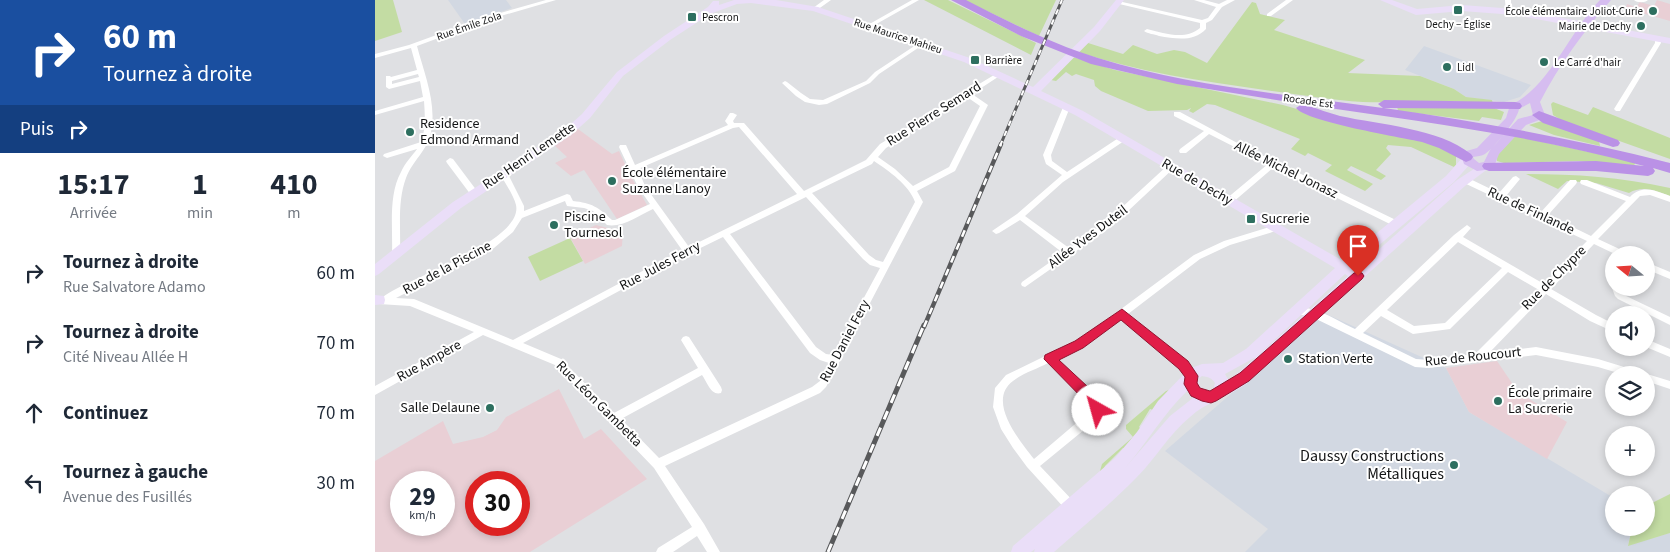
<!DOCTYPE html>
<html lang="fr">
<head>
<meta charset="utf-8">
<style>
  :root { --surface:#fff; --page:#f2f2f3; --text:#1f2937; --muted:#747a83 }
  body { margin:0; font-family:"Source Sans 3",sans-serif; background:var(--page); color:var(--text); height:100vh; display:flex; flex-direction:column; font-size:19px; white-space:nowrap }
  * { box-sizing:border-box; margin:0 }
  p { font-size:16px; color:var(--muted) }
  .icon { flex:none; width:28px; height:28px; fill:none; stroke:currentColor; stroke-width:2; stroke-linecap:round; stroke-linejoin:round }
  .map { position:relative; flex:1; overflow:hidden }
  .drawer { display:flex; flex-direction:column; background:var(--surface); width:375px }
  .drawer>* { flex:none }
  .hud { background:#1a4fa0; color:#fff; overflow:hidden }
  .needle { width:32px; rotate:288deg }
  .buttons { position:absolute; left:1230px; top:246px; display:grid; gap:10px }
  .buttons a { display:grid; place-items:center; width:50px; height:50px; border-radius:50%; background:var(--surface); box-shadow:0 2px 8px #0003; font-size:25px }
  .speed { position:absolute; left:15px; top:471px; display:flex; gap:10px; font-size:25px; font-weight:700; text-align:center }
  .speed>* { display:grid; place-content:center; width:65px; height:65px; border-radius:50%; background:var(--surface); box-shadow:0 2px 8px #0003; line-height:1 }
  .speed small { font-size:12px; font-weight:400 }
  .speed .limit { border:8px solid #d22; background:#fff; color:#111 }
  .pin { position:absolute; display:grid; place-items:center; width:42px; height:42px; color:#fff; margin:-51px -21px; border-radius:50% 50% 50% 0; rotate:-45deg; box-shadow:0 0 5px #0007 }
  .pin .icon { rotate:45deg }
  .me { position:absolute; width:55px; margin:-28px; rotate:322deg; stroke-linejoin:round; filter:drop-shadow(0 0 4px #0008) }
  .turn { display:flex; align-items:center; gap:18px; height:105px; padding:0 20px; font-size:22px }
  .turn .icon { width:65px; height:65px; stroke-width:2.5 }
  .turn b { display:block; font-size:35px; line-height:42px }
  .then { display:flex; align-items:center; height:48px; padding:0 20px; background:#0003; gap:10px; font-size:19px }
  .eta { display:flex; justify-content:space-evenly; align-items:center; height:85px; text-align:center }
  .eta b { font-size:30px; font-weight:700; line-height:35px }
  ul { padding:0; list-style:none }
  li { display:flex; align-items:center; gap:15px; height:70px; padding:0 20px }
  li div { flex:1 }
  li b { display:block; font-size:19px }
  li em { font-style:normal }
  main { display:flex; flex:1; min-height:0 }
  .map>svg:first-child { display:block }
</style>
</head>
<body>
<main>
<section class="drawer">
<div class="hud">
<div class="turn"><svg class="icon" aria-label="right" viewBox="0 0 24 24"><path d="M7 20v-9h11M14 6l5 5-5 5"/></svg><div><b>60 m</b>Tournez à droite</div></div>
<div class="then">Puis<svg class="icon" aria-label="right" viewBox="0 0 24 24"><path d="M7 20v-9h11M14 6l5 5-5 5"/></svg></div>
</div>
<div class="eta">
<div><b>15:17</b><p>Arrivée</p></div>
<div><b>1</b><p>min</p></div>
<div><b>410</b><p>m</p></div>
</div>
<ul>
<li><svg class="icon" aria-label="right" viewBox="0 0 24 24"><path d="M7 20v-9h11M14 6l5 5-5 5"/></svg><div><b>Tournez à droite</b><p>Rue Salvatore Adamo</p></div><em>60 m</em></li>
<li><svg class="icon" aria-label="right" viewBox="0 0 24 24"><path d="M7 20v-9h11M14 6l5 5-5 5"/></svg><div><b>Tournez à droite</b><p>Cité Niveau Allée H</p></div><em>70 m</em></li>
<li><svg class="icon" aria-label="ahead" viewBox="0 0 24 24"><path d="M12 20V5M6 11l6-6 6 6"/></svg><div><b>Continuez</b></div><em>70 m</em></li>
<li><svg class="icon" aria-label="left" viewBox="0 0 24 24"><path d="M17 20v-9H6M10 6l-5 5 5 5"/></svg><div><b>Tournez à gauche</b><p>Avenue des Fusillés</p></div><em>30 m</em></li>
</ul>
</section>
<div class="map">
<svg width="1295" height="552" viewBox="0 0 1295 552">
  <rect width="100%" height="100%" fill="#dfe0e3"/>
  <path fill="#d2d8e2" d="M73,0H131L137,8L90,24Z
    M1049,46L1115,70L1156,85L1145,97L1129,102L1091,97L1079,89L1030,70Z
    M949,313L1071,368L1094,412L1239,498V528H1257L1253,545L1295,533V552H870L893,529L790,451Z"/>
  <path fill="#e9cfd5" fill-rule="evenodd" d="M1282,0L1295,4V21L1260,11L1251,7L1252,4L1261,7L1265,2L1279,6Z
    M203,129L237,154L244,151L254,173L272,205L242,219L209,170L196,176L180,163L192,157L180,146Z
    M221,225L248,232L247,246L210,264L195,237Z
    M1122,361L1143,392L1192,422L1172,459L1094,412L1071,368Z
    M184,389L209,439L226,429L272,479L155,552H0V461L68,421L78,444L108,437L122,430L131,417ZM69,482V525H26V482ZM144,482V525H101V482Z"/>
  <path fill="#c3dca3" d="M0,0H18L27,32L0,41Z
    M549,0H573L661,43L656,55Z
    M589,0H681L664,36Z
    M877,2L881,3L885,14L910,20L899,30L990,60L973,73L1045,76L1079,89L1091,97L1117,100L1118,104C1075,99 1032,103 988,102C955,100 922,94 890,90C826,81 764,72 703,52L713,43L748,54L758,45L782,54L799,50L810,52L832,63Z
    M698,57L740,70L908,105L967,122L1056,143L1081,153V165L1079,167L1036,147L1013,145L1011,148L1016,154L1001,170L1011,176L1006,180L976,166L972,170L998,184L990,191L950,171L957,165L933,153L930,156L916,149L925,139L840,105L832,104L818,113L814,111L816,108L812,110L773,111L726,91L720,86L719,80L701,74L697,76L691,72L681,81L676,80Z
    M1178,102L1213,115L1218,107L1295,138V159L1188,121L1178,115L1176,104Z
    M1022,106L1119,108L1129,112L1126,120L1107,117L1104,121L1023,111Z
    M1167,121L1224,141L1225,146L1179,135L1154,125Z
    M1140,136L1261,162L1258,167L1204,161L1129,163L1122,161L1121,156Z
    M1151,174C1202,174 1245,177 1295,188V196C1281,191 1268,185 1254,193L1221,183L1192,181L1183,189Z
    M195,238L208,261L165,281L153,257Z
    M794,390L778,410L775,409L764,427L766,429L751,449L748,448L730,466L727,473L725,471L727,464L758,437L751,429V425L791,391Z
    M1295,494V533L1253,546L1257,528H1271V506Z"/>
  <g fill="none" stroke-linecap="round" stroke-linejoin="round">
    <path fill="#fff" fill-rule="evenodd" d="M171,0H181L112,20L42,46C49,73 62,103 56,132C53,150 37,161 31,178C22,202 26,229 25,254L21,257L18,256L17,254C18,227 13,196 26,172C30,163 37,156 42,149L12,158L8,156L9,154L46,142C51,129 50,115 49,101L0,115V111L48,97L45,81L14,89L11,87V76H15L16,77L42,70L36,48L0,58V54L34,45L108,18ZM43,74L44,77L17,84V81Z
      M449,0H456L442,10H438V8Z
      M537,0H544L496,27L491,26Z
      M819,0H829L844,4L852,0H860L847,7L837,20L831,23V29C819,42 801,39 784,36C779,34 773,34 769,31L772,29C789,33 810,41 825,28V23L740,3L743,1L827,20L833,18L841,7Z
      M911,0H918L896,16H892V14Z
      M1130,0H1136V13L1131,12Z
      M1259,0H1273C1270,3 1262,3 1259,0Z
      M1283,37L1286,39V43L1245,111H1241L1239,109L1280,43V39Z
      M547,41L549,42V44L504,74L495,83L452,104L444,105L430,102L421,96L407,83L410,81L412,82L426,93L435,99L448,100L491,81L500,72Z
      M624,72L627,74L626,75L597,94L613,105L580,171L542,191L548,202L451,387L445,393L290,466L329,524L345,552H332L322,536L298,552H281L283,548L317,527L279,468L180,365L108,335L0,395V386L99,332L35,306L4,304L1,303L0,299L4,296L8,297C31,278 149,242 141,205C139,196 130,183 125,174L126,172L129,171L133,174L149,206V211L192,194L195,195L198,201C217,203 223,207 237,220H240L275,204L263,187L244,147L245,145H251L260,165L353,125L350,121L355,113H358L362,115L358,121L359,123H369L429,191L491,160L505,144ZM592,97L605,106L574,167L538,186L520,169L503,157L511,148ZM364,127L422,194L314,247L270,186L263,169L358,128ZM499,161C514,171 534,185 540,202L508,262L501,260L494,255L437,193L497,164ZM431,197L488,259L495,265L505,268L458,355L451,354L441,347L355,234ZM190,201L192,206L209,208L218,211L232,225C247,228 265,215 278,209L307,250L138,340L39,299L21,298L119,248L138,232L147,218ZM348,237L435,353L445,360L454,363L445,381L437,387L284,458L246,419L327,375C332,382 336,396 346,393L347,390L346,387L314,337L311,336L308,337L306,340L323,368L239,413L186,359L148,343L305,258Z
      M689,105H693L695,107L676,155L677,161L692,172L745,137H748L752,139L688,182L650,216L694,248L731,222L793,165H799L800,167L737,226L650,287L647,286L646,284L647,282L688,253L645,220L624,233L621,234L617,231L642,214L687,175L671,164L668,155Z
      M799,112H805L866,145L1025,222L1026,224L1022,227L1019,226L899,167L857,203H851L850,201L851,199L893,164L834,134L811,153H805L804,151L805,149L829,131L799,116Z
      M75,158L78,159L102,191L103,193L102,195H96L72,163L71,161Z
      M1141,176L1145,179L1131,196L1166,212L1195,180H1201L1202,182L1201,184L1173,215L1216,236L1251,201L1206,184L1205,182L1206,180H1212L1255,197C1267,184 1281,191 1295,196V202L1275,195L1265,196L1223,239L1253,253L1254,255H1242L1219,244L1176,289L1221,315L1239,324V332L1215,321L1171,294L1114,353L1161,347L1223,359L1295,381V389L1271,381V375H1250L1223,367L1161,355L1054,368L1040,367L937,317L931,315H919L917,312L919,309C939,304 962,321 980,329L1079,235L1092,225L1096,228L1088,237L1169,284L1212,241L1087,182L1086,180L1087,178H1093L1124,193L1138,177ZM1083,242L1127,268L1070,323L1039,326L1012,310ZM1133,272L1164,290L1100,354L1054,360L1041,359L988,333L1006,316L1038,334L1075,329Z
      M901,225L905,228L904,230L855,245L825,259L753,314L812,362L822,376L820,379C812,382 809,371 804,366C785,350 765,335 746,319L713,344L682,359L726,401L729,408L726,416L665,466L700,503L702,507L700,511L696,512L692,511L652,467L638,448L626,429L618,407L620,388L631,375L707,338L819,255L849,241ZM673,363L719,408L659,459C645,441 611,401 638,381C648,373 662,369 673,363Z
      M1271,262L1295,272V279L1271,269Z
      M1239,285V288H1245L1249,295L1295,317V325L1243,299L1240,296L1237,288Z
      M1271,339L1295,349V357L1271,347Z"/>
    <path fill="#eadef8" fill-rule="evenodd" d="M359,0H401L443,7L595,58L658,87L719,27L741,0H749L725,31L666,91L708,111L968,261L1071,176L1088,157H1096L1097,160L1096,163L1079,182L978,267L982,269L1082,180L1105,165L1109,164L1114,168L1090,186L871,384C853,397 831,402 815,417C794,434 781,458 762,477C736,504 707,527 679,552H659L660,549L656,552H636L638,546L740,458L762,432L783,401L814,369L827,364L848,363L871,349L960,268L700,115L589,62L438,11L376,3L362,4L335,14L295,40L248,76L215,118L196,135L86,208L4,274L0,276V264L78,202L188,131L207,114L242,72L289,36L333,7L338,1H344V5ZM970,274L973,276L854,381L850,374L881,357ZM827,376C833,377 837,378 840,383L838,390H830L824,386L823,379ZM812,391L818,398L795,416L750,468C772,443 788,414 812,391Z
      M1005,0H1017L1042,9L1087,5L1140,9L1295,38V44L1140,15L1087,11L1041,15Z
      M0,295L9,296L10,300L9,304L0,305Z"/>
    <path fill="#d6bdf0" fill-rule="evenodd" d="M1225,0H1236C1209,31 1184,65 1165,102L1170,115L1167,119L1151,125L1124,154L1118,169L1102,171L1089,164L1086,155L1088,152L1102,148L1131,118L1135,105C1173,90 1196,29 1225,0ZM1155,103L1158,115L1143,119L1115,150L1109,162L1104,163L1099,159L1098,157C1102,156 1107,156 1110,154C1119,148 1143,119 1144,109Z"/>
    <path fill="#ba91e6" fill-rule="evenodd" d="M576,0H591C634,22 677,44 723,58C815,87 914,94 1008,108L1003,104L1009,100L1140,102L1145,103L1147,106L1145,109L1009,108C1106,122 1201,139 1295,163V173L1278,168L1280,171L1278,174L1273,176L1221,171H1114L1109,169L1107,166L1109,163L1221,161L1269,166C1159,136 1045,121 932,105C943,109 954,113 965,116C1006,125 1063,128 1096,154L1098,157L1096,160L1091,162L1064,148L1047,142C1025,137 932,122 921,108L927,104L802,84L716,64L646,36Z
      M1164,111L1243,140L1245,143L1243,146L1238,147L1168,123L1157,115Z"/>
    <g stroke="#58595b" stroke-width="3">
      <path id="rail-far2" d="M625,146L687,0"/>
    </g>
    <g stroke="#58595b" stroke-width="4.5">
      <path id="rail-far1" d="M549,327L626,144"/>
    </g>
    <g stroke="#58595b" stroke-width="5">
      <path id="rail" d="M453,552L549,325"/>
    </g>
    <use href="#rail-far2" stroke="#fff" stroke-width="2" stroke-dasharray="5.5" stroke-linecap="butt"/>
    <use href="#rail-far1" stroke="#fff" stroke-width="2.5" stroke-dasharray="7" stroke-linecap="butt"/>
    <use href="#rail" stroke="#fff" stroke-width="3" stroke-dasharray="9" stroke-linecap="butt"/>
  </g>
  <path fill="#e11d48" stroke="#92132f" d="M983,272L987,273L989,276L987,279L874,381L841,401L836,403L827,401L816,396L809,384L810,377L804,369L746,320L708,348L684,360L727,400L730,410L728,414L723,416L719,414L716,407L669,359L670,355L700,341L747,309L813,361L823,376L822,383L825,388L835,391L865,373L979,273Z"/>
  <g fill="#2d6f5f" stroke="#fff" stroke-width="2">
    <rect x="1078" y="5" width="10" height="10" rx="2.5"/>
    <circle cx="1278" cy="11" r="5"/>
    <rect x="312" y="12" width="10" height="10" rx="2.5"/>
    <circle cx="1266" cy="26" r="5"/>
    <rect x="595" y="55" width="10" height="10" rx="2.5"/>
    <circle cx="1169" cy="62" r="5"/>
    <circle cx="1072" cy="67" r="5"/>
    <circle cx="35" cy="132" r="5"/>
    <circle cx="237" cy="181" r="5"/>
    <rect x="871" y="214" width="10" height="10" rx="2.5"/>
    <circle cx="179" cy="225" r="5"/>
    <circle cx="913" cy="359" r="5"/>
    <circle cx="1123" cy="401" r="5"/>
    <circle cx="115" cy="408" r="5"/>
    <circle cx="1079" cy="465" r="5"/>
  </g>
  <g text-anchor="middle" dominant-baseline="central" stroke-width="4" stroke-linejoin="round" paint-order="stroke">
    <g font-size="11" fill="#131415" stroke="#fff" text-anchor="start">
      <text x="1268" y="11" text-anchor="end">École élémentaire Joliot-Curie</text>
      <text x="327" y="17">Pescron</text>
      <text x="1083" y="24" text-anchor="middle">Dechy – Église</text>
      <text x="1256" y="26" text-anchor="end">Mairie de Dechy</text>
      <text x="610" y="60">Barrière</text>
      <text x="1179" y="62">Le Carré d'hair</text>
      <text x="1082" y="67">Lidl</text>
    </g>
    <g font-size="11" fill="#131415" stroke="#fff">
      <text transform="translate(94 26) rotate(-19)">Rue Émile Zola</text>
      <text transform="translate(523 36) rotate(18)">Rue Maurice Mahieu</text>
      <text transform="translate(933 101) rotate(8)">Rocade Est</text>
    </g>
    <g font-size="14" fill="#131415" stroke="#fff">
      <text transform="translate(559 114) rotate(-32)">Rue Pierre Semard</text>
      <text transform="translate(154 156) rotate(-34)">Rue Henri Lemette</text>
      <text transform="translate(911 170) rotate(26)">Allée Michel Jonasz</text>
      <text transform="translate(822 182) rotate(30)">Rue de Dechy</text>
      <text transform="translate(1156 211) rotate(25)">Rue de Finlande</text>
      <text transform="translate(713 237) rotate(-37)">Allée Yves Duteil</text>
      <text transform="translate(285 266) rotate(-28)">Rue Jules Ferry</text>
      <text transform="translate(72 268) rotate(-28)">Rue de la Piscine</text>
      <text transform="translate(1179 278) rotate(-45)">Rue de Chypre</text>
      <text transform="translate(470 341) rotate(-62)">Rue Daniel Fery</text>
      <text transform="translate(1098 357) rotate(-6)">Rue de Roucourt</text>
      <text transform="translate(54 361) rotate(-29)">Rue Ampère</text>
      <text transform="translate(224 404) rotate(45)">Rue Léon Gambetta</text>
    </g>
    <g font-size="14" fill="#131415" stroke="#fff" text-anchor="start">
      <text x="45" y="124">Residence<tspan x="45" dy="16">Edmond Armand</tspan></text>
      <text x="247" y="173">École élémentaire<tspan x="247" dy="16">Suzanne Lanoy</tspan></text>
      <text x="189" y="217">Piscine<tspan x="189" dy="16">Tournesol</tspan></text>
      <text x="886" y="219">Sucrerie</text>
      <text x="923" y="359">Station Verte</text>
      <text x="1133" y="393">École primaire<tspan x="1133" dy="16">La Sucrerie</tspan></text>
      <text x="105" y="408" text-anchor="end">Salle Delaune</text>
    </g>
    <g font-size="16" fill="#131415" stroke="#fff" text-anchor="end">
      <text x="1069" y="456">Daussy Constructions<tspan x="1069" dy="18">Métalliques</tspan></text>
    </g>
  </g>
</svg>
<div class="buttons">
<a><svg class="needle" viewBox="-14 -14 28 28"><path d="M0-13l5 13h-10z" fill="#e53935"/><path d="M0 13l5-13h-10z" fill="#747a83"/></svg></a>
<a><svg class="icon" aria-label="sound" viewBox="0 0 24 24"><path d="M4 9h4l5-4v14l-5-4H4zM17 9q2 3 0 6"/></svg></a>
<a><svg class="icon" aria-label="layers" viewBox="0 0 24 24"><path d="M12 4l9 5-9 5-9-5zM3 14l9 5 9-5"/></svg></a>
<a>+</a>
<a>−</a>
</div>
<div class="speed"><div>29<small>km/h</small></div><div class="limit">30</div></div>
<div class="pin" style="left:983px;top:276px;background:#d93025"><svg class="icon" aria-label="arrive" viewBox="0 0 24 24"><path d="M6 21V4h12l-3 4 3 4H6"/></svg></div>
<svg class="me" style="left:723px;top:410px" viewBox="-20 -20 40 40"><circle r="19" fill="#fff"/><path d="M0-13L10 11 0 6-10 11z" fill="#e11d48"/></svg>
</div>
</main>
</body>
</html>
